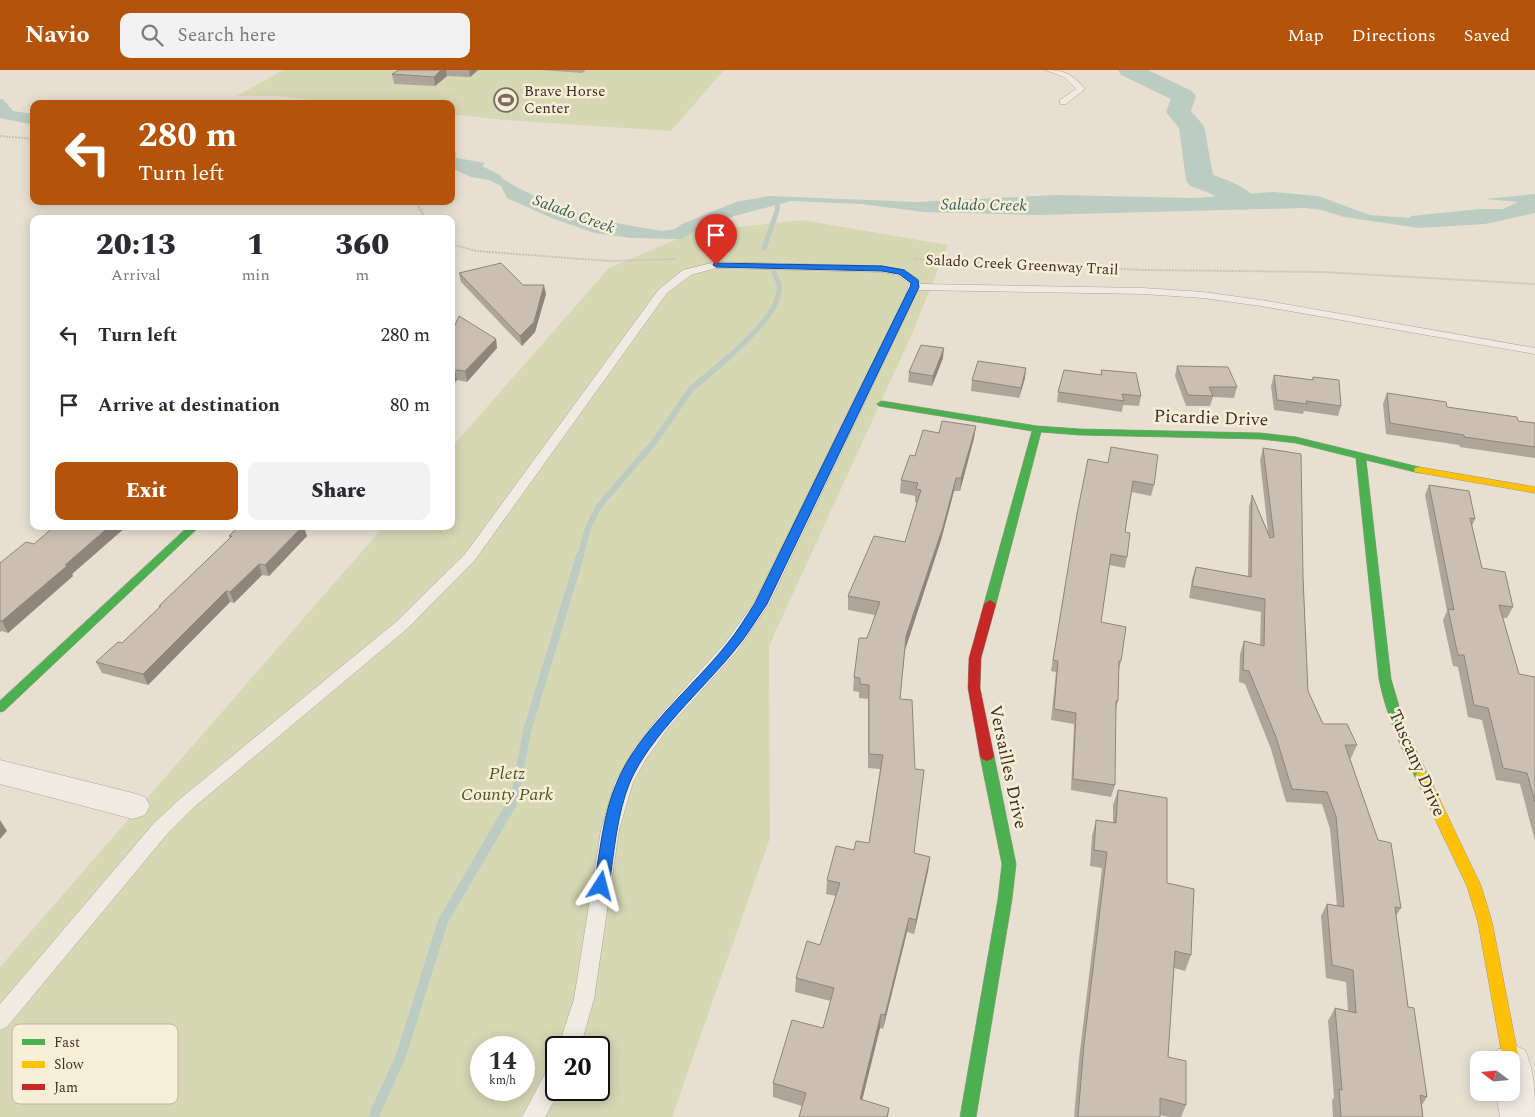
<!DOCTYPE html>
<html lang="en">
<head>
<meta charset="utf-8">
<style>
  :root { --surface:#fff; --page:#f2f2f3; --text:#2b2b33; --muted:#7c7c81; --accent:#b45309 }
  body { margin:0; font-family:Spectral,serif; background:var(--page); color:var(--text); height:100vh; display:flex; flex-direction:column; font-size:19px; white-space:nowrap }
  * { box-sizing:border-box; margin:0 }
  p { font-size:16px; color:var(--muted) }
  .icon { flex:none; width:28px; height:28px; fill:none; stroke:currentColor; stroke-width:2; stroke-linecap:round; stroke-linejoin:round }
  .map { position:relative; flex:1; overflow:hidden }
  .side { position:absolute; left:30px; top:145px; width:425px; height:315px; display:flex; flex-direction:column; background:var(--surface); border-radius:10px; box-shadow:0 2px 12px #0003 }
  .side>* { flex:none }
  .banner { position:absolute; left:30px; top:30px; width:425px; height:105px; border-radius:10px; box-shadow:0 2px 12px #0003; background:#b45309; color:#fff; overflow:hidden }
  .needle { width:32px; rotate:286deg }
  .buttons { position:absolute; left:1470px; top:981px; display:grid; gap:10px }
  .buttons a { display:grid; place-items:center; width:50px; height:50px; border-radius:10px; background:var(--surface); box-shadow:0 2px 12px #0003; font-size:25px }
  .speed { position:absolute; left:470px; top:966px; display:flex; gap:10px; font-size:25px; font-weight:700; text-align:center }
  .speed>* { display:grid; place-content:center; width:65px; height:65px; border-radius:50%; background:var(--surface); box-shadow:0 2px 12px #0003; line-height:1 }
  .speed small { font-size:12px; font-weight:400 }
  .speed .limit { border:2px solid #111; border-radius:8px; background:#fff; color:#111 }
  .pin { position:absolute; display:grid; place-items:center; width:42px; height:42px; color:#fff; margin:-51px -21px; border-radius:50% 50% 50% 0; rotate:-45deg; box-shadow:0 0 5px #0007 }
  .pin .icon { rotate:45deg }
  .me { position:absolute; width:55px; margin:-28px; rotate:9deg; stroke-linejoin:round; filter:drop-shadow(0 0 4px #0008) }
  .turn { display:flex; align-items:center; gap:18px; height:105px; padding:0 25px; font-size:22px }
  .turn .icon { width:65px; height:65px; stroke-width:2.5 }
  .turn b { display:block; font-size:35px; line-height:42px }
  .eta { display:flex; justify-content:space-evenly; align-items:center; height:85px; text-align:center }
  .eta b { font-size:30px; font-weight:800; line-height:35px }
  .primary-button { display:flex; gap:10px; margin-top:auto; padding:10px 25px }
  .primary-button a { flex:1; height:58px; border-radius:10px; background:var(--accent); color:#fff; font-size:20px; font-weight:800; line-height:58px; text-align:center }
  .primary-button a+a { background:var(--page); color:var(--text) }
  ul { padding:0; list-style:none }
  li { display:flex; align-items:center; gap:15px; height:70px; padding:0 25px }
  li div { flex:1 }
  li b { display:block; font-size:19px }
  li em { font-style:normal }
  header { display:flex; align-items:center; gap:30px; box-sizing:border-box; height:70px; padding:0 25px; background:var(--accent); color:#fff }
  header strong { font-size:24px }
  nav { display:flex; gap:28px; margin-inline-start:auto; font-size:18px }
  .search { width:350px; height:45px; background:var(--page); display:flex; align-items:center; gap:12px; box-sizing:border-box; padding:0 18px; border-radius:10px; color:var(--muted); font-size:19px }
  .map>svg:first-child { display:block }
</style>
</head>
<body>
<header>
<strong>Navio</strong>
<div class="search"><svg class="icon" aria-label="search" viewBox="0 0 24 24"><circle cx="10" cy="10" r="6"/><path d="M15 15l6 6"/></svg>Search here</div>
<nav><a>Map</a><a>Directions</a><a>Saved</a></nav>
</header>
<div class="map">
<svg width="1535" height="1047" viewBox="0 0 1535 1047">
  <rect width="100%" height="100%" fill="#e7e0d1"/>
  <path fill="#d6d7b3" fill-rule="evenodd" d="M283,0H724L671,61L504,50L451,44V34H348L278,26H237Z
    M802,150L948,175L912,264L769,576L770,768L672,1047H0V897L384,456H451V378L609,198L694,162ZM481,978H524V1020H481ZM556,978H599V1020H556Z"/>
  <path fill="#bcccc2" d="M0,29H3L13,41L34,44V55L0,48Z
    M451,80L457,83L455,86L457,88L485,93L482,96L500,105L503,109L518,118L559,137L604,151L662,161L675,159L682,154L736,132L769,126L917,132L1056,125L1194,128L1273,122L1318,126L1370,145L1410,148L1411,146L1480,139H1503L1518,132L1485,129L1535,124V143L1485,154L1419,158L1344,147L1322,140L1305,138L1037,145L924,142L861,134L791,131L723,149L700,158L682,169L631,168L595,163L554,149L507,128L501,116L489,110L471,107L451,98Z"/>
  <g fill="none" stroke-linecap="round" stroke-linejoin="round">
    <path stroke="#bcccc2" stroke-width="5" d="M764,178L777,141L778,129
      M728,288C744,273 783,239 779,214C778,211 775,206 774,203"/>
    <path stroke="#bcccc2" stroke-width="6" d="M580,487L588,458L599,436L655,371L691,319L729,287"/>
    <path stroke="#bcccc2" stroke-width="8" d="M510,736L514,730L527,661L580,486"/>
    <path stroke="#bcccc2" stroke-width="10" d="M373,1047L401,986L443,851L511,735"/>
    <path fill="#bcccc2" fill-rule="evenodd" d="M1118,0H1148L1192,21L1196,26L1191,41L1204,56L1213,105C1228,110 1249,118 1258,131L1254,137L1244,140L1234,137L1207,122L1190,116L1186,110L1179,58L1166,42L1171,29L1121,5Z"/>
    <g stroke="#ada599" stroke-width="1">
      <path id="lane" d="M1045,0C1065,0 1072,4 1085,19L1066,34H1060V30L1076,19L1064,7Z
        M716,192L882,196L905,200L919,210L920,214L1143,218L1203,222L1261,230L1535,278V284L1261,236L1203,228L1143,224L918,220L769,534L737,581L668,658L646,689L633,712L619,760L594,929L580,978H558L574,929L601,760L615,712L634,679L656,650L725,573L754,533L906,225L909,213L898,205L882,202L716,198L691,205L667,223L475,490L407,559L193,738L168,763L7,957L0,960V934L154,753L181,728L397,551L465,484L659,219L683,200Z
        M556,995V1020H560L545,1047H522L548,998Z"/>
    </g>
    <g stroke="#ada599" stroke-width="1">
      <path id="street" d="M0,690L133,723L145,727L150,736L145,745L133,749L0,714Z
        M1511,974L1525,980C1535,1002 1535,1023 1535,1047H1500L1496,1022H1511V990H1492L1497,980Z"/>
    </g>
    <g stroke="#9c958a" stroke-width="1">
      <path id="fast" d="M882,331L1037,356L1080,359L1260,363L1296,367L1423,398L1424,400L1423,402L1419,403L1366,390L1391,609L1406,660L1429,707L1427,711L1422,712L1417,711L1415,707C1400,675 1386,644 1379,609L1356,388L1296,373L1260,369L1080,365L1041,362L996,534L990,538L984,534L1032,361L879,336L877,334Z
        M189,456H200L4,641L0,642V631Z
        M987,681L992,683L994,686L1016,794L1012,829L976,1047H960L998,829L1002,794L980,686L982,683Z"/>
    </g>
    <g stroke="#9c958a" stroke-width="1">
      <path id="slow" d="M1419,397L1535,417V423L1415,402L1414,400L1415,398Z
        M1422,702L1427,703L1429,707L1481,816L1492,852L1519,990L1517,995L1511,998V990H1503L1478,852L1467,816L1415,707L1417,703Z"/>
    </g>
    <g stroke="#9c958a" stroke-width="1">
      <path id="jam" d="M990,530L996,534L981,588L980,618L994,686L992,689L987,691L982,689L980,686L968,618L969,588L984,534Z"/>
    </g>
    <path stroke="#c8c2b9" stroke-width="2" stroke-dasharray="2 1" stroke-linecap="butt" d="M0,66L34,69
      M415,131L426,149
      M451,174L476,181L609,191L676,189
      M914,189L1144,200L1322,202L1535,214"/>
    <use href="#lane" fill="#efebe3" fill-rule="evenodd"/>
    <use href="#street" fill="#efebe3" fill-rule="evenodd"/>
    <use href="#fast" fill="#4caf50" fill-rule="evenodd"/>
    <use href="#slow" fill="#ffc107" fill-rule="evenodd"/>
    <use href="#jam" fill="#c62828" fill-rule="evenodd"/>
  </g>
  <path fill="#afa499" d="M399,0H478L470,7L447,6L435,16L394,14L392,4Z
    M541,0H586L582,3Z
    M459,203L523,215L546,224L535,262L522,276L461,212Z
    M451,264L496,269L497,278L467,312L457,310L451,316Z
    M943,288L932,316L908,312L909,302Z
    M1177,296L1237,317L1234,328L1213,327L1210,336H1186L1175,306Z
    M1101,300L1141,326L1139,336L1123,335L1122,342L1057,332L1058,322L1101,305Z
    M1274,305L1312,310L1313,307L1341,336L1338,346L1304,341L1303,344L1274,340L1271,316Z
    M1025,308L1019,328L971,321L972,310Z
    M1387,323L1447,337L1518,351L1535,353V388L1460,377L1459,375L1386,364L1383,334Z
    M976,356L974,368L960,421H954L941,470L905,580L900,629L914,783L930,787L928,801L914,864L907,862L883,959L880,958L862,1030L889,1038L888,1047H799L802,1036L773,1027V1013L823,958L831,931L795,922L796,908L820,875L836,826L826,824L827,810L854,780L869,773L880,699L868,698V629L859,628V622L853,621L854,607L875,545L848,540V526L905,472L917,433L915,432V426L900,423L901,410L915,386L939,363Z
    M1263,378L1303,507L1308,621L1323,654L1357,675L1351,688H1350L1401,838L1396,846L1408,937L1427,1027L1422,1035L1423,1047H1333L1332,1031L1334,1027L1328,951L1335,938L1348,941L1346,912L1326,908L1321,846L1327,834L1337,836L1330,759L1322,734L1286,732L1271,679L1245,614L1239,612L1240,584L1244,571L1260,575L1261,542L1189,528L1192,509L1196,497L1248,506L1249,437L1252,425L1268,462L1260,390Z
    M1088,389L1154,415L1151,426L1132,422L1125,462L1127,487L1125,498L1109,495L1101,552L1121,591L1119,599L1118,631L1115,641V715L1111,727L1071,720L1074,654L1051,650L1056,602L1051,601L1075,455Z
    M1429,415L1475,449L1472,456L1482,498L1513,537L1507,548H1503L1519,604L1535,607V771L1520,714L1496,710L1482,650L1468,647L1458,597L1453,596L1443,550L1447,541L1425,425Z
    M55,456H127L72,504L73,506L8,563L2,561L0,562V493L34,474Z
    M239,456H310L305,461L307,466L269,506L262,505L234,533L230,532L148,615L102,603L96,592L122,573L160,537L159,536L230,468L229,466Z
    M1118,720L1167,813L1191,885L1185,901L1174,898L1168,987L1186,1035L1181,1047H1169L1160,1045V1047H1074L1079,989L1102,798L1090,796L1092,766L1096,750L1113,753V735Z"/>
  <path fill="#8e867d" d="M441,0H446L447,6L435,16L434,7Z
    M469,0H478L470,7Z
    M544,215L546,224L535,262L522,276L520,266Z
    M496,269L497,278L467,312L465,301Z
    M944,278L943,288L932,316L933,306Z
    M1026,298L1025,308L1019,328L1021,318Z
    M455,300L457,310L451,316V303Z
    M976,356L974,368L960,421L961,408Z
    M956,408L954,421L941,470L905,580L906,566Z
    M110,456H127L72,504L73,506L8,563L2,551L65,495Z
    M298,456H310L305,461L307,466L269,506L265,495Z
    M259,494L262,505L234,533L230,522Z
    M226,521L230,532L148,615L143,604Z
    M0,750L7,761L0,769Z
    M930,787L928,801L914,864L916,850Z
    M909,848L907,862L883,959L885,945Z
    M881,944L880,958L859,1043L860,1029Z"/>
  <path fill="#cbbfb2" stroke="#8e867d" d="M399,0H441L434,7L392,4Z
    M501,193L523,215H544L534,252L520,266L459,203Z
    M459,246L496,269L465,301L455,300L451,303V264Z
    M921,275L944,278L933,306L909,302Z
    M978,291L1026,298L1021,318L972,310Z
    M1177,296L1228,297L1237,317H1209L1213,326L1188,325Z
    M1064,300L1102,305L1101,300L1136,303L1141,326L1122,324L1124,331L1058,322Z
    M1274,305L1313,310V307L1339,310L1341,336L1306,331L1307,334L1277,330Z
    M1387,323L1446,332L1447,337L1517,347L1518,351L1535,353V377L1464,367V365L1390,353Z
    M942,351L976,356L961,408H956L943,457L906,566L900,629L912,630L915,699L924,700L914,783L930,787L916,850L909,848L885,945L881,944L860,1029L889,1038L887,1047H799L806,1023L773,1013L792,950L823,958L834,918L796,908L807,871L820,875L840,813L827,810L836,776L854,780L856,771L869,773L883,685L869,684V615L860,614V608L854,607L859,568H867L880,532L848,526L874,466L905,472L921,420L916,419L918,413L901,410L910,385L915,386L923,360L939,363Z
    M1111,377L1158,385L1154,415L1133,411L1125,462L1130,463L1127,487L1111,484L1101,552L1126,557L1121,591H1119L1118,631H1116L1115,715L1073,709L1076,643L1054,639L1058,591L1053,590L1077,444L1088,389L1108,393Z
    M1263,378L1301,384L1303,507L1308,621L1323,654H1347L1357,675H1345L1378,770L1391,773L1401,838L1395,837L1408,937L1414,938L1427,1027L1420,1025L1423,1047H1341L1339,1019L1342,1020L1335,938L1356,943L1353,900L1332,895L1327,834L1344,837L1336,746L1327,722L1292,719L1276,667L1249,601L1243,600L1244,571L1264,576L1265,529L1192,516L1196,497L1251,507L1252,425L1270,468L1274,467Z
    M1429,415L1469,421L1475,449L1470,448L1482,498L1505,502L1513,537L1499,535L1519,604L1535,607V732L1527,703L1503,698L1488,638L1474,635L1464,585H1458L1448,539L1454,540Z
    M55,456H110L65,495H68L2,551H0V493L26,472L34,474Z
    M239,456H303L265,495L259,494L230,522L226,521L143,604L96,592L118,572L122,573L161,536H159L232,466H229Z
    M1118,720L1167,728V813L1194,819L1191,885L1175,881L1168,987L1186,991V1035L1160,1028V1047H1078L1084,974L1107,782L1094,780L1096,750L1116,753Z"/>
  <path fill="#1a73e8" stroke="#114b97" d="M714,193L882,196L904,200L918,210L919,217L767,534C756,550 746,567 734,581C702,620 650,666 630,712C617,743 614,783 609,816L606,821L601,822L596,821L594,816C600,782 603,744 617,712C638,661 693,617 727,574C737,562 746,547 755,533L910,217L911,213L899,204L882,201L716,197L713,195Z"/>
  <defs>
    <g id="stadium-ring" transform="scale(1.25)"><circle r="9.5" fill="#f7eed8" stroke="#786c5e" stroke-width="1.5"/><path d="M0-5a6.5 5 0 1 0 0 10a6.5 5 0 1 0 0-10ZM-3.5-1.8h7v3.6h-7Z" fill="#786c5e"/></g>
  </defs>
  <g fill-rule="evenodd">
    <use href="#stadium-ring" x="506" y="30"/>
  </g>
  <g text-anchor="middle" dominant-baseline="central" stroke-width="5" stroke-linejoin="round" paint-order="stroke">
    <g font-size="15" fill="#3d2e20" stroke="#f7eed8" text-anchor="start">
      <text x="524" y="21">Brave Horse<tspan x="524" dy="17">Center</tspan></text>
    </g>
    <g font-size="15" fill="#3d2e20" stroke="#f7eed8">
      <text transform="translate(1022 195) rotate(3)">Salado Creek Greenway Trail</text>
    </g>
    <g font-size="16" font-style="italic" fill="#2f5d5a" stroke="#f7eed8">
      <text transform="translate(984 135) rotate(1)">Salado Creek</text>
      <text transform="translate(574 144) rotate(20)">Salado Creek</text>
    </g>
    <g font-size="18" fill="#3d2e20" stroke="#f7eed8">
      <text transform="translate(1211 348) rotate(2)">Picardie Drive</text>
      <text transform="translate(1417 693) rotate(66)">Tuscany Drive</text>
      <text transform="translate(1008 697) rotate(78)">Versailles Drive</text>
    </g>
    <g font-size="18" font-style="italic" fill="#4d5a26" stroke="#f7eed8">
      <text x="507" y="703">Pletz<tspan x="507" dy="21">County Park</tspan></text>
    </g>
  </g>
  <rect x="12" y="954" width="166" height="80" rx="8" fill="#f7eed8" stroke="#bfb4a1" stroke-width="1"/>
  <rect x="22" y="969" width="23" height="6" fill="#4caf50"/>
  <rect x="22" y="991" width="23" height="7" fill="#ffc107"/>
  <rect x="22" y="1014" width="23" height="6" fill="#c62828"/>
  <g font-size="14" fill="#3d2e20">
    <text x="54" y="977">Fast</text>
    <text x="54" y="999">Slow</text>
    <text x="54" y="1022">Jam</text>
  </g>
</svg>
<div class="buttons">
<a><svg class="needle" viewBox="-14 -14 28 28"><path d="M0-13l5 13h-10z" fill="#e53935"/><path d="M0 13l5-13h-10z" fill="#7c7c81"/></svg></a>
</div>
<div class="speed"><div>14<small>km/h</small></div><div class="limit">20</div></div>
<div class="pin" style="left:716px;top:195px;background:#d93025"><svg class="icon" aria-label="arrive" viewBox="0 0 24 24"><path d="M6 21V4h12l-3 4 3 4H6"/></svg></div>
<svg class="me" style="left:601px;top:816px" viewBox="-20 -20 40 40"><path d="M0-17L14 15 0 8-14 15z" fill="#1a73e8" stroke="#fff" stroke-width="4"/></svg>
<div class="banner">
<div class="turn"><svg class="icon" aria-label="left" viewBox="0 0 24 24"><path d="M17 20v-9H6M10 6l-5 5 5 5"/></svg><div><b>280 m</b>Turn left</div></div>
</div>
<section class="side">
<div class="eta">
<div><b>20:13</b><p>Arrival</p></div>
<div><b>1</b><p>min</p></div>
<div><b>360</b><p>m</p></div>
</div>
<ul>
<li><svg class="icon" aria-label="left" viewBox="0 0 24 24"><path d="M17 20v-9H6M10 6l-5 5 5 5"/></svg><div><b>Turn left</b></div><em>280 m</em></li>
<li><svg class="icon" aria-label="arrive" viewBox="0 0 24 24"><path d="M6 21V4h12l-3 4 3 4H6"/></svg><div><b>Arrive at destination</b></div><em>80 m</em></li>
</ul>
<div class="primary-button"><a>Exit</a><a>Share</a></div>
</section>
</div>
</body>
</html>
